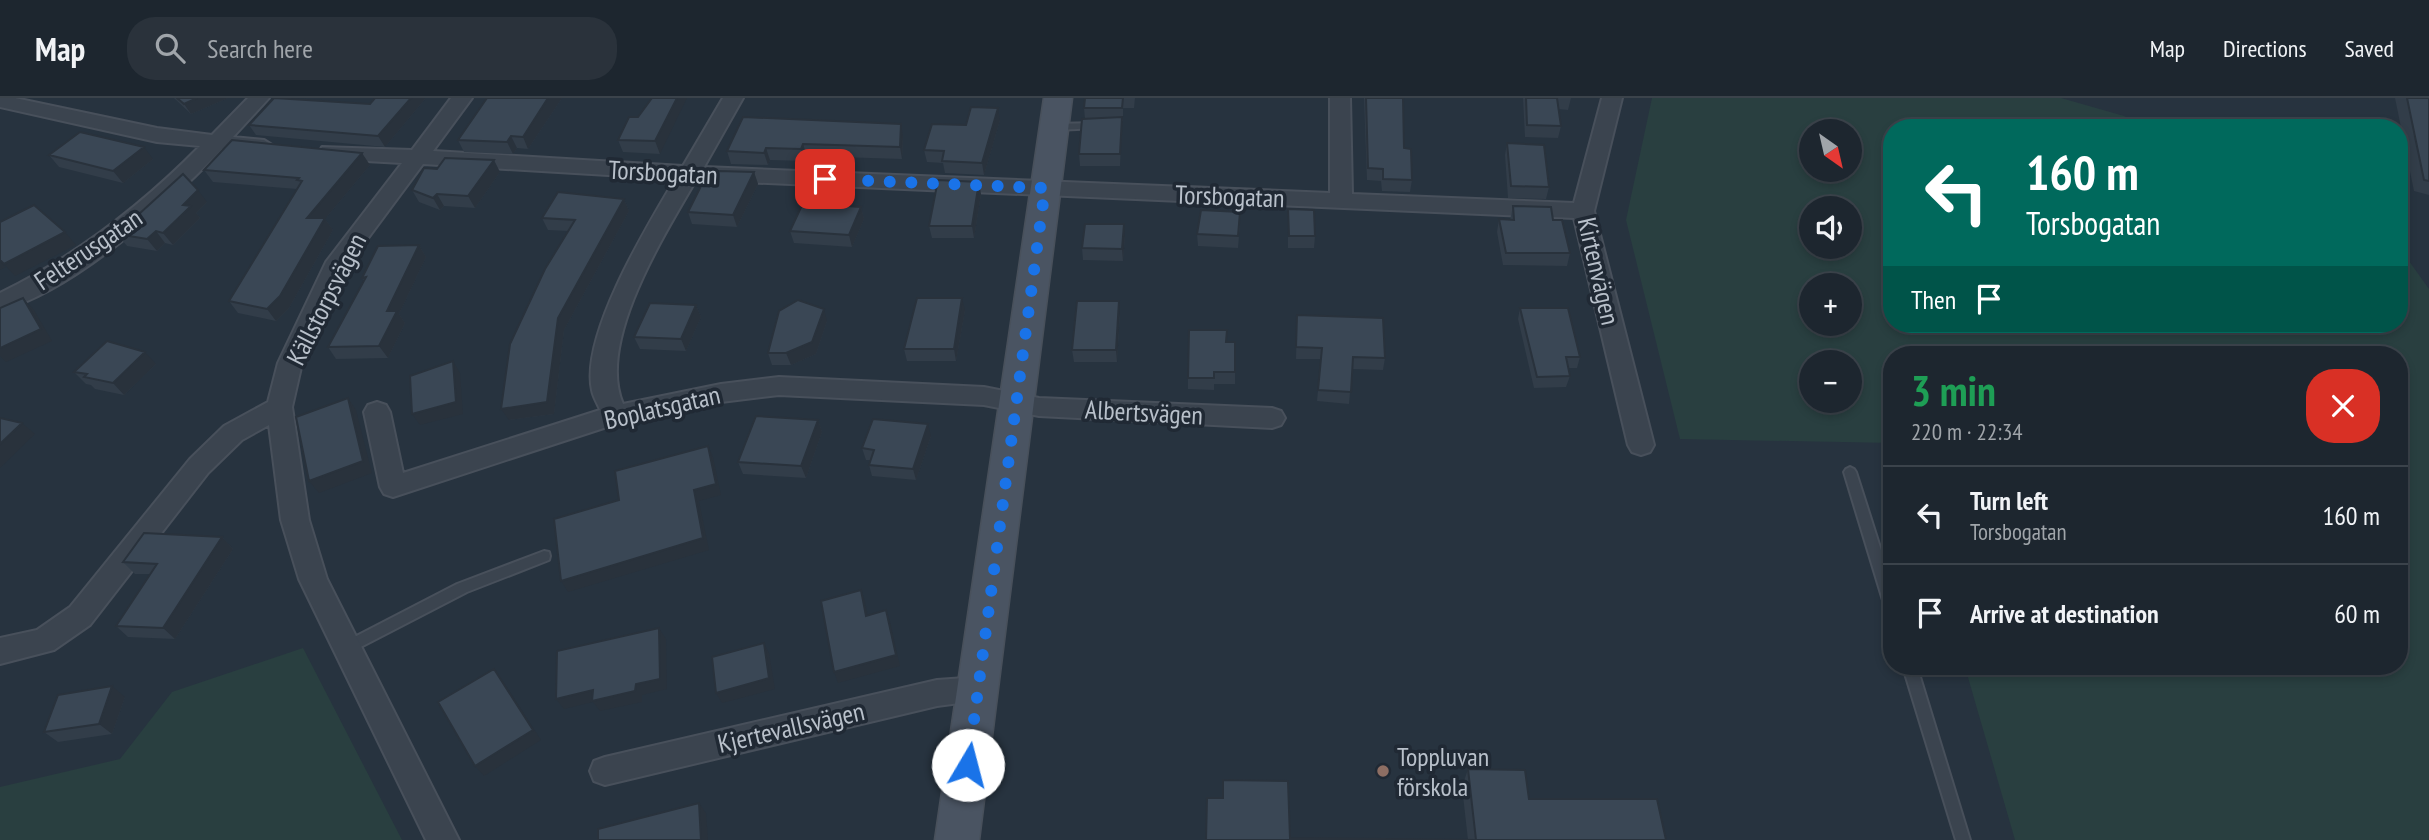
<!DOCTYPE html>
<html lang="en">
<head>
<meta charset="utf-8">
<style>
  :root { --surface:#1d262f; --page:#2a323b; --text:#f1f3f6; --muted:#a0a5aa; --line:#3b434b }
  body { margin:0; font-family:"PT Sans Narrow",sans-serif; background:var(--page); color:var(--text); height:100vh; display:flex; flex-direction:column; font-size:26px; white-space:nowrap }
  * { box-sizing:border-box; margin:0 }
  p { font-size:23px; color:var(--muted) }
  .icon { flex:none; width:38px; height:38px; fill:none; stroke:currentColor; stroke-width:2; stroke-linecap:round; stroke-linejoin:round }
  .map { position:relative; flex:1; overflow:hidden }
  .sheet { position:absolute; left:1883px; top:248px; width:525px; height:329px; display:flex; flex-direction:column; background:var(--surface); border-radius:28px; box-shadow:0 4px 10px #0003,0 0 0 2px var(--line) }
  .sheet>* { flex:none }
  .guide { position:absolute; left:1883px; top:21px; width:525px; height:214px; border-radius:28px; box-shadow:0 4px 10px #0003,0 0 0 2px var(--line); background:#00695c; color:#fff; overflow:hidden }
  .needle { width:46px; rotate:146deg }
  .fabs { position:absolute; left:1799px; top:21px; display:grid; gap:14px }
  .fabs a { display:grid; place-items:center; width:63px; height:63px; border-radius:50%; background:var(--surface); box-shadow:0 4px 10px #0003,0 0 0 2px var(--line); font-size:35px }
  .pin { position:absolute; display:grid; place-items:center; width:60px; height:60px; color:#fff; margin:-30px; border-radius:14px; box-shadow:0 4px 10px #0006 }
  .me { position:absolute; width:77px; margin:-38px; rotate:8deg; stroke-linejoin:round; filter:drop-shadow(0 0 5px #0008) }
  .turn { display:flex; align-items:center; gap:24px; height:147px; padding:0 28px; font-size:32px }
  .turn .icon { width:91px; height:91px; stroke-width:2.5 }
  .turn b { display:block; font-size:49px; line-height:60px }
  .then { display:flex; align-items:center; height:66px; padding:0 28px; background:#0003; gap:14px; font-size:26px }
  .round { display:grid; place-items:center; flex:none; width:74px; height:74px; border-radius:28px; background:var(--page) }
  .summary { display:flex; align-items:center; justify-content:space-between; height:119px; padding:0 28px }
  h1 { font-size:42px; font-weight:600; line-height:52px; color:#1e9e55 }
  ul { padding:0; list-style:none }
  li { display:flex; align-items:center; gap:21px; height:98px; padding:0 28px; border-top:2px solid var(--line) }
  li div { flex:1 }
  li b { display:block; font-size:26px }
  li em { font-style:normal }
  header { display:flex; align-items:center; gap:42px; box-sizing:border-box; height:98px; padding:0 35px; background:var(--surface); border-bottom:2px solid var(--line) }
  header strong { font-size:33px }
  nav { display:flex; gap:38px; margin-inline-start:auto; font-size:24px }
  .search { width:490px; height:63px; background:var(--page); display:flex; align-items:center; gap:18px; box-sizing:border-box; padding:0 24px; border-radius:28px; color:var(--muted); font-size:26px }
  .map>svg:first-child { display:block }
</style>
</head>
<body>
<header>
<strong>Map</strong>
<div class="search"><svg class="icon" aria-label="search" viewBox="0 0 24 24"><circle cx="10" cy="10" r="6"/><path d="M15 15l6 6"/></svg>Search here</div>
<nav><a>Map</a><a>Directions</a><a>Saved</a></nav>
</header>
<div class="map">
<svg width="2429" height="742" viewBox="0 0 2429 742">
  <rect width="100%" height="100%" fill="#27333f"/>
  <path fill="#293f40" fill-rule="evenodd" d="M1652,0H2061L2124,18L2149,30H1892V226H2399V149L2429,191V742H2015L1965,569H2399V257H1892V345L1680,341L1626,122ZM1850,33V72H1811V33ZM1811,110H1850V149H1811ZM1850,187V226H1811V187ZM1811,264H1850V303H1811Z
    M303,550L402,742H0V689L120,661L172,594Z"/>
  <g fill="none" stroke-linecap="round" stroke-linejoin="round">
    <g stroke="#48505b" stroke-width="4">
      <path id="lane" d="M1096,25L1101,28L1099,30L1055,32L1050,29L1055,26Z
        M1850,369L1854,371L1856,374L1892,487V514L1887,513L1885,509L1844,374L1846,371Z
        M544,453L549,454L550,458L549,462L467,494L351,554L346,556L341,554L339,550L341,546L457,486Z
        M1903,569H1917L1970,742H1956Z"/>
    </g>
    <g stroke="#48505b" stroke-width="4">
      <path id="street" d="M0,0H15L157,30L212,37L248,0H269L233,39L264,42L275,49L264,56L222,51C167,108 77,191 0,213V195C76,158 141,108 200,48L157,44L0,9Z
        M451,0H472L433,53L683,68L723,0H743L704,69L1330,95V0H1350L1352,96L1574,105L1602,0H1622L1594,113L1654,347L1650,354L1641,357L1632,354L1628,347L1574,120L696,82C665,136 596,244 623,306L721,286L779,279L984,289L1039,300L1272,310L1281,313L1285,320L1281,327L1272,330L1039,318L984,307L779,297L721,304L616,326L393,399L384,396L380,389L364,314L368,307L377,304L386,307L390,314L403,375L600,312C598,306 593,299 592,292C580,238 647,128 675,81L423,66L348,167L302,265L292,309L309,422L327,481L459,742H426L299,481L281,422L269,327L242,342L208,375L90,527L54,552L0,566V540L37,532L70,509L190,361L224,328L268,304L278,265L326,164L402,65L330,61L319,54L322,49L412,52Z
        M979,579L990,583L994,592L990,601L937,608L605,687L594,683L590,673L594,663L605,659L937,582Z"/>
    </g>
    <g stroke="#48505b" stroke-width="3">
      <path id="secondary" d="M1044,0H1072L979,742H935Z"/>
    </g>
    <use href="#lane" fill="#3b444f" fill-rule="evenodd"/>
    <use href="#street" fill="#3b444f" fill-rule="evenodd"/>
    <use href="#secondary" fill="#4a5462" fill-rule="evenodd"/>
  </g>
  <path fill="#323d49" d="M174,0H228L191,16Z
    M562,0L528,51L517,50L513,56L464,54L458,42Z
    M652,0L660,56L623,54L618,42L638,19Z
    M1085,0H1135L1134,10H1123V23H1122L1120,68H1080L1079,56L1085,21L1084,10Z
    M1364,0H1403L1404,50L1412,82L1410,94L1382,93L1381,83L1367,82Z
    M1523,0H1571L1568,12L1558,11L1561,28L1558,40L1525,39Z
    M2395,0H2429V97L2414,93Z
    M425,1L385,49L256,37L249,27L370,6Z
    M743,19L903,38L902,61L807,58L805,63L770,62L768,67L731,66L727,53Z
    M1000,22L984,77L945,75L943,65L927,64L924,52L966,27Z
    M1507,45L1549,89L1546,101L1508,100L1505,57Z
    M49,57L153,61L123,85L59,69Z
    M370,67L325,121L333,132L289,210L276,223L238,215L229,203L297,91L213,84L204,72Z
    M500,74L475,110L444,108L440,112L419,104L412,92Z
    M754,74L758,86L737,129L692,126L688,114Z
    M981,96L974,140H932L929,128Z
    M624,101L629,113L564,232L554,316L509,322L568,133L548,132L542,120Z
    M207,104L196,115L200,120L173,147L165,145L157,153L127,148L117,136Z
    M1513,108L1553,122L1570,155L1567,168L1503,167L1497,134L1499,121L1510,122Z
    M861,109L864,121L852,149L794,145L790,133Z
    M1288,111L1315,138L1314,150H1288Z
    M1240,126L1238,150L1198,148L1197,136Z
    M1125,138L1123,163L1083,162L1082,150Z
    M419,147L426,159L399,216L405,225L388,260L336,261L328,249L364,183L362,180Z
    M696,207L701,219L686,253L640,251L634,239Z
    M1520,210L1580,259L1577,270H1568L1570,278L1566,289L1534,290L1518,221Z
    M965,212L956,263H907L904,251Z
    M1120,215L1117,264H1074L1072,252Z
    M1297,217L1385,260L1383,272L1352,271L1349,306L1317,303L1321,261H1296Z
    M827,223L816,256L791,267H772L768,255Z
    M1226,244H1235V286H1214V292L1188,291V280Z
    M156,266L124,297L95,291L91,287L86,286L74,274Z
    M818,322L822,334L806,380L743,376L738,364Z
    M931,338L916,382L872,378L869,367L870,362H866L862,350Z
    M222,439L233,451L175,541L128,539L116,528L150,476H135L123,464Z
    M125,599L112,636L58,644L44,634Z
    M1468,671L1529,701L1666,742H1206L1290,740L1468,742L1462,689Z"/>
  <path fill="#29323c" d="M197,0H228L191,16L184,6Z
    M411,0H424L425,1L385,49L378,38Z
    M548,0H562L528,51L523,39Z
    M677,0H687L660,56L655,43Z
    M998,10L1000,22L984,77L982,65Z
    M901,26L903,38L902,61L900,49Z
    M511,38L517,50L513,56L507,44Z
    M803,46L807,58L805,63L801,51Z
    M144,49L153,61L123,85L113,73Z
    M766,50L770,62L768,67L764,55Z
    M362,55L370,67L325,121L333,132L289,210L276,223L267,211L307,120Z
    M494,62L500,74L475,110L468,98Z
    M754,74L758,86L737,129L733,117Z
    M979,84L981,96L974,140L972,128Z
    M198,92L207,104L196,115L200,120L173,147L163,135L183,107Z
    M437,96L444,108L440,112L433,100Z
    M624,101L629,113L564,232L554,316L509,322L501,311L558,220Z
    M861,109L864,121L852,149L849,137Z
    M1124,126L1125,138L1123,163L1122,151Z
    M156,133L165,145L157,153L147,141Z
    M65,134L76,147L15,178L4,166Z
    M419,147L426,159L399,216L405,225L388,260L379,248L387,213Z
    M0,163L6,169L0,172Z
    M23,200L34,212L52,243L6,264L0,258V250Z
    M962,200L965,212L956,263L954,251Z
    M1119,203L1120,215L1117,264L1116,252Z
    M696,207L701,219L686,253L681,241Z
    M824,211L827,223L816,256L791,267L786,255Z
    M145,254L156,266L124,297L113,285Z
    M453,263L460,275L463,316L420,327L412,316Z
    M348,300L356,312L372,375L319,395L309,383Z
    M818,322L822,334L806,380L801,368Z
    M22,325L35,336L0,370V346Z
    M928,326L931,338L916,382L913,371Z
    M708,348L713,359L721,397L699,403L709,452L568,494L561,483L694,392Z
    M222,439L233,451L175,541L163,530Z
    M861,492L865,503L870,528L866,518Z
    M886,512L890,523L900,568L838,585L834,574Z
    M659,530L666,541L667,591L642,597V604L600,613L593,604L564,611L556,601L593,592L636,586Z
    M764,545L769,555L775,591L722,605L716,595Z
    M494,571L502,582L541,642L484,678L475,668Z
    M112,588L125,599L112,636L99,626Z
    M699,705L706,715L708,742H701Z"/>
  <path fill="#3a4755" stroke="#29323c" stroke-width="2" d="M177,0H197L184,6Z
    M274,0L370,6L375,0H411L378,38L249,27Z
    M487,0H548L523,39L511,38L507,44L458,42Z
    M652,0H677L655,43L618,42L629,19H638Z
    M1085,0H1123L1122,10H1084Z
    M1366,0H1403L1404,50L1411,51L1412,82L1383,81V71L1368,70Z
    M1526,0H1557L1561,28L1527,27Z
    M2407,0H2429V83L2424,82Z
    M971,9L998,10L982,65L942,63L944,53L924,52L932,26L966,27Z
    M743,19L901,26L900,49L803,46L801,51L766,50L764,55L727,53Z
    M1122,19L1120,56H1079L1082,21Z
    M80,34L144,49L113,73L49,57Z
    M232,42L362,55L307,120H325L280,198L267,211L229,203L302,83L297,82L299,80L204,72Z
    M1507,45L1544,47L1549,89L1511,88Z
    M445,60L494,62L468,98L437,96L433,100L412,92L424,70L437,71Z
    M718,73L754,74L733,117L688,114L702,86H712Z
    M183,76L198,92L183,107L191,108L163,135L156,133L147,141L117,136Z
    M938,82L979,84L972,128H929Z
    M558,94L624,101L558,220L547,304L501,311L510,246L545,171L575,122L542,120Z
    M803,105L861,109L849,137L790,133Z
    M34,107L65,134L4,166L0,162V124Z
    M1513,108L1551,109L1553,122H1562L1570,155H1506L1499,121L1514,122Z
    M1288,111L1314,112L1315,138H1289Z
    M1201,112L1240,114L1238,138L1197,136Z
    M1085,126H1124L1122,151L1082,150Z
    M419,147L387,213H397L379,248L328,249L366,179L362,180L378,148Z
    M23,200L41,231L0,250V210Z
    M917,200H962L954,251H904Z
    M798,202L824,211L812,244L786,255H768L779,213Z
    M1077,203H1119L1116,252H1072Z
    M650,205L696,207L681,241L634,239Z
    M1520,210H1568L1580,259H1566L1570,278L1537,279Z
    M1297,217L1383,220L1385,260L1353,259L1351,294L1318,292L1322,250L1296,249Z
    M1189,232H1227L1226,244H1235V274H1214V280H1188Z
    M107,243L145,254L113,285L84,279L87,276L74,274Z
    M453,263L456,304L412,316L410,278Z
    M348,300L363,363L309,383L296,319Z
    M756,318L818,322L801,368L738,364Z
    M0,320L22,325L0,346Z
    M873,321L928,326L913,371L869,367L874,352L862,350Z
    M708,348L716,386L694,392L703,440L561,483L554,421L619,402L615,373Z
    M144,435L222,439L163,530L116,528L157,466L123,464Z
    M861,492L866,518L886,512L896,557L834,574L821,503Z
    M659,530L660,581L636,586L635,593L592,603L593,592L556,601L557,553Z
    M764,545L769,580L716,595L712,559Z
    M494,571L533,632L475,668L438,604Z
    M112,588L99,626L44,634L58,597Z
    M1468,671L1525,672L1529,701H1657L1666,742H1206L1207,700H1223V682L1288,683L1290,740L1476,742Z
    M699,705L701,742H598V731Z"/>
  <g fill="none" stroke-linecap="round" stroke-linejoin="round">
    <path stroke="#1a73e8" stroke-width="12" stroke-dasharray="0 21.6" d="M825,81L1045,90L968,667"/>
  </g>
  <circle fill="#8d6e63" stroke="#202934" stroke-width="2.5" cx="1383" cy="673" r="7"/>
  <g text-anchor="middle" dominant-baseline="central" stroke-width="7" stroke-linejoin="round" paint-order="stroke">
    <g font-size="26" fill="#b8c0ca" stroke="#202934">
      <text transform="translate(663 74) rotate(3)">Torsbogatan</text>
      <text transform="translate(1230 98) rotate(2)">Torsbogatan</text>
      <text transform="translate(88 151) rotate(-34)">Felterusgatan</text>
      <text transform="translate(1599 173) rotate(77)">Kirtenvägen</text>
      <text transform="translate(326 201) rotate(-63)">Källstorpsvägen</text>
      <text transform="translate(662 309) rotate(-13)">Boplatsgatan</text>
      <text transform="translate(1144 314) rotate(3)">Albertsvägen</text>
      <text transform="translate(791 629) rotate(-13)">Kjertevallsvägen</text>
    </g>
    <g font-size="26" fill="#b8c0ca" stroke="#202934" text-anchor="start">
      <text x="1397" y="658">Toppluvan<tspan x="1397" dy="30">förskola</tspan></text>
    </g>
  </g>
</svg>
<div class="fabs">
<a><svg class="needle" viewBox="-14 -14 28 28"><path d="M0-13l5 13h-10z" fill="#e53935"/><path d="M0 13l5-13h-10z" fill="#a0a5aa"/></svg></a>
<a><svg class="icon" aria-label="sound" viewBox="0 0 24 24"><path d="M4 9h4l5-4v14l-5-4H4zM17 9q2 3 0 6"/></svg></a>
<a>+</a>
<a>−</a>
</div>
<div class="pin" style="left:825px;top:81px;background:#d93025"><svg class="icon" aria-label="arrive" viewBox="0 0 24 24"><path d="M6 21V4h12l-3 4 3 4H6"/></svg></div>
<svg class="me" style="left:968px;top:667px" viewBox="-20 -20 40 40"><circle r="19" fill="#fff"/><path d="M0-13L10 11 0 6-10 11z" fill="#1a73e8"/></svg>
<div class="guide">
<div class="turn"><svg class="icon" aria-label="left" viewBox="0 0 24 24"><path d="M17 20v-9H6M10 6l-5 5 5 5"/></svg><div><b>160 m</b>Torsbogatan</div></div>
<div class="then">Then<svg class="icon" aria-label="arrive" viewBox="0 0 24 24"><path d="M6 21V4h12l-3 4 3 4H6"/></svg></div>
</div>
<section class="sheet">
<div class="summary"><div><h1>3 min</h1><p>220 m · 22:34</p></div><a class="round" style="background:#d93025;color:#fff"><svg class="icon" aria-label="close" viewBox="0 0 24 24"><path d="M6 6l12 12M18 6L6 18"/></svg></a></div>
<ul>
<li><svg class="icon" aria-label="left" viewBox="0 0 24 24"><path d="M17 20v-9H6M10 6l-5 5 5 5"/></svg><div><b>Turn left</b><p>Torsbogatan</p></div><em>160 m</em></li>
<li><svg class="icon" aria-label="arrive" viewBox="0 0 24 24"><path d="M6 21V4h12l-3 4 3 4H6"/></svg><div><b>Arrive at destination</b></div><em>60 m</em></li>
</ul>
</section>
</div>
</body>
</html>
